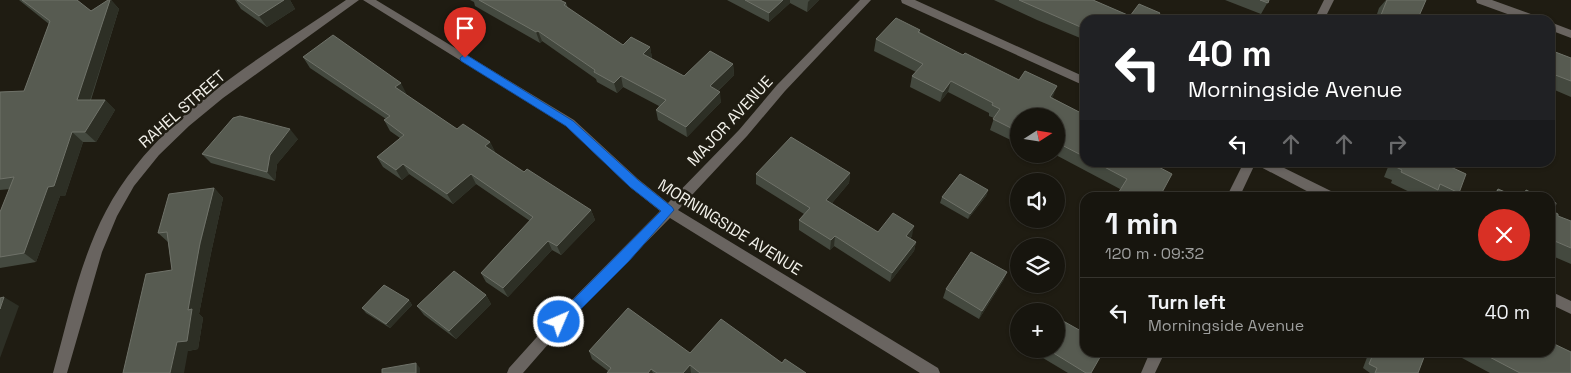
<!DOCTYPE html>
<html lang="en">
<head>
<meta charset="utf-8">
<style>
  :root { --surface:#17150e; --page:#24221c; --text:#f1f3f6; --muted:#9e9f9e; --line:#36342e }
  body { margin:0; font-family:"Space Grotesk",sans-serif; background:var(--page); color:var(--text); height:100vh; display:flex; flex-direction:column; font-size:19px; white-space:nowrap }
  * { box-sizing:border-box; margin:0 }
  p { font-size:16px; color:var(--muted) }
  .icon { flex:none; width:28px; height:28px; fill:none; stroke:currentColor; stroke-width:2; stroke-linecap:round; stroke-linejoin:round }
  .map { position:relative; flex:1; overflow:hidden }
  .sheet { position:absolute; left:1080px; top:192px; width:475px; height:165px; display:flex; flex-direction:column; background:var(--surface); border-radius:15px; box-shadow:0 1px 4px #0004,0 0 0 1px var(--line) }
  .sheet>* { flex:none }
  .top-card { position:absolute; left:1080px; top:15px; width:475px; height:152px; border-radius:15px; box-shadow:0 1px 4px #0004,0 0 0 1px var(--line); background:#202124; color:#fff; overflow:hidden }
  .needle { width:32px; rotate:78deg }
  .tools { position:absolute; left:1010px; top:108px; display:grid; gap:10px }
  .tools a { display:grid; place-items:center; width:55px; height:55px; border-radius:50%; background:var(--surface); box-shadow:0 1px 4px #0004,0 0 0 1px var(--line); font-size:25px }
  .pin { position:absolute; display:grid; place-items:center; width:42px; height:42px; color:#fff; margin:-51px -21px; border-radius:50% 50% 50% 0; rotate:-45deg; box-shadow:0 0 5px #0007 }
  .pin .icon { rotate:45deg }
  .me { position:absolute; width:55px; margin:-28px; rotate:45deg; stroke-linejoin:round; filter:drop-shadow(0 0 4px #0008) }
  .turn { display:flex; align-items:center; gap:18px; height:105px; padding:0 25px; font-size:22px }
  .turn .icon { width:65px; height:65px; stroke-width:2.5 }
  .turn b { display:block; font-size:35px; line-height:42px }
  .lanes { display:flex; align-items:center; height:48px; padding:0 25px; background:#0003; justify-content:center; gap:25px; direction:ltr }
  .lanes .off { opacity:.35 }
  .round { display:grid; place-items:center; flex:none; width:52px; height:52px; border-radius:26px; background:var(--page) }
  .head { display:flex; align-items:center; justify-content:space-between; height:85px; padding:0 25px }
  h1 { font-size:30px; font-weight:600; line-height:38px }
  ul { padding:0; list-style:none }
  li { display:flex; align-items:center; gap:15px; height:70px; padding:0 25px; border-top:1px solid var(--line) }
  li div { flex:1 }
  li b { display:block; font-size:19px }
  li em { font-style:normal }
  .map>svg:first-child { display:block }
</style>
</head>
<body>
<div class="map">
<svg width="1571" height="373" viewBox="0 0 1571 373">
  <rect width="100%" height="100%" fill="#1f1c12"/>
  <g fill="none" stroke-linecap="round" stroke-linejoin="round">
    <path fill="#696460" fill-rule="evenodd" d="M346,0H359L223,98L189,126L159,155L134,186L117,216L102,252L67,373H53C68,319 80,260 106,211C157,115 260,59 346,0Z
      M363,0H376L574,120L638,179L668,203L739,130L777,85L860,0H871L785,91L747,136L678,210L938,368L940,373H920L670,218L564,326L523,373H507L509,368L554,318L660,211L630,187L566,126Z
      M901,0H915L1085,77V86L902,3Z
      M1324,0H1334L1324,20H1314Z
      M1476,0H1492L1539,17L1540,20H1524L1477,3Z
      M1550,22L1571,30V38L1550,30Z
      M1244,162H1272L1337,194L1339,198H1320L1255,164L1239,198H1226Z
      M1550,291L1571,301V314L1550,304Z
      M1150,352H1165L1155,373H1141Z"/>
  </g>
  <path fill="#44493f" d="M19,0H77L91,11L108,0H111L119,9L91,100H105L115,110L96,142H83L65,196H60L36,262L0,268V212L10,189L0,190V92L24,91L49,24Z
    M235,0H290L295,9L267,27L241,9Z
    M470,0H560L566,3L568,8L623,45L650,47L652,58V59L684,76L733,64L734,75L718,91L721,102L687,137L658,120L656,110L659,106L623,87L617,93L597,82L596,79L542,41L540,43L475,6L474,2Z
    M727,0H819L807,12L790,3L769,22Z
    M994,0H1093L1130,16L1160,13L1085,20V40L1037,20Z
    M1225,0H1269L1261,14Z
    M1386,0H1426L1419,16L1430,20H1375L1379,8Z
    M920,30V32L963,55L1053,97L1052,98L1085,115V162H1156L1120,189L1054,154H1056V116H1019V144L990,130L994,118L989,116V113L948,92L940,102L910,87L912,76L916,72L874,51L876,39Z
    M1550,50L1571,58V97L1550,88Z
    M303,57L406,93L405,94L457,129L490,142L495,152H494L524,172L591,210L595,220L561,255L552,250L508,297L486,282L481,273L530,221L476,184L453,204L409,174L402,180L383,167L377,157L400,138L390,131L384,120L386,119L310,68Z
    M298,139L277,164L275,181L211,163L202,154Z
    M1390,162H1440L1459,193L1454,198H1435L1431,196L1429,198H1422L1391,183L1392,180L1384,177Z
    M850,173L849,183L832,203L878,232L912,236L910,238L916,242L914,251L890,282L834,246L830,250L799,230V220L804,214L756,184V174Z
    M214,188L223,198L211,253L199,314L203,318L198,349L188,351L172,270L168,242L158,233Z
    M1498,189L1518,197L1526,190L1543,198H1488Z
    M988,190L986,196L968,219L940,203L942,197Z
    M1550,200L1554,212L1558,216L1571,221V264L1550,255Z
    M1007,272L1003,281L979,319L943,298L946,289Z
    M1085,273V283L1080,281Z
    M486,295L491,304L456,339L424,315L417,306Z
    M409,300L412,305L390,328L366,313L362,308Z
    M1085,323L1091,373H1068L1028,349H1056L1080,331Z
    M589,351L690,353L782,363L806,373H607L608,371L592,359Z
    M1369,352H1426L1418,373H1370L1363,368Z
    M1463,352H1550L1571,373H1490L1462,358L1464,353Z"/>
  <path fill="#2d2f25" d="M110,0H111L119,9L87,110L77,100Z
    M284,0H290L295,9L267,27L259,16Z
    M783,0H790V3L769,22V13Z
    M810,0H819L807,12L808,2Z
    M538,31L542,41L540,43L536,32Z
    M650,47L652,58L645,65L643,54Z
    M733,64L734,75L711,97L710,86Z
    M621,76L623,87L617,93L614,83Z
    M951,81L948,92L940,102L943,92Z
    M401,83L406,93L401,98L395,87Z
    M1057,86L1053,97L1046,108L1050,97Z
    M720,92L721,102L687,137L686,127Z
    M105,100L115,110L96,142L85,132Z
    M290,129L298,139L277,164L275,181L267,172L270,155Z
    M72,132L83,142L65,196H60L36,262L24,253L48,187Z
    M490,142L495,152L490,156L485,146Z
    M403,164L409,174L402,180L396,170Z
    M850,173L849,183L826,210V200Z
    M471,174L476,184L453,204L447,194Z
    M214,188L223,198L211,253L199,314L203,318L198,349L188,351L184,373H170L177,342Z
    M988,190L986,196L968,219L970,214Z
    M591,210L595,220L561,255L557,246Z
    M914,226L912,236L904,245L906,236Z
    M835,236L834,246L830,250L831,240Z
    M548,241L552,250L508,297L503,288Z
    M916,242L914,251L890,282L892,273Z
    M1007,272L1003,281L979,319L982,311Z
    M486,295L491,304L456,339L449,331Z
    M4,297L19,306L0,358V309Z
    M409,300L412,305L390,328L386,324Z
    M416,363L420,368V373H416Z
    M690,365L691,373H683Z
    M651,369L653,373H648Z"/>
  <path fill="#575b51" stroke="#6f7269" d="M22,0H77L91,11L108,0H110L77,100H105L85,132H72L54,186L48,187L24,253L0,257V212L14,177L0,179V92L24,91L50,21Z
    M237,0H284L259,16Z
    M479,0H560L566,3L564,5L623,45L631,37L650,47L643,54L684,76L710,51L733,64L710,86L720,92L686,127L656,110L666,100L621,76L614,83L594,72L595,70L538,31L536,32Z
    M745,0H783L769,13Z
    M1019,0H1093L1130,16L1139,4L1160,13L1155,20H1085V29Z
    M1260,0H1269L1268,3Z
    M1387,0H1426L1419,16L1430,20H1379Z
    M896,18L920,30L918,32L963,55L965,53L1019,80L1025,71L1057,86L1050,97L1085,115V157L1056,142V116H1019V132L993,119L1000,109L992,105L993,103L951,81L943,92L912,76L923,64L876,39Z
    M333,35L401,83L395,87L457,129L463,124L490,142L485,146L524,172L527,169L591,210L557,246L548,241L503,288L481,273L533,217L471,174L447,194L403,164L396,170L377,157L404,135L384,120L390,116L303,57Z
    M1550,50L1571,58V81L1550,73Z
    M240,116L290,129L270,155L267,172L202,154L233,118Z
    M791,137L850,173L826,200L878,232L893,213L914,226L906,236L916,242L892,273L835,236L831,240L799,220L810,208L756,174Z
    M1095,162H1156L1155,165L1172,174L1159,198H1115L1127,179Z
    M1396,162H1440L1466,174L1459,193L1440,184L1438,190L1401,172L1402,170L1394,166Z
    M960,174L988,190L970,214L942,197Z
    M214,188L200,243L188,310L192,309L187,341L177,342L170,373H123L146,274L172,270L167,232L158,233L169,194Z
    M1498,189L1519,198H1495Z
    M1526,190L1543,198H1524Z
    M1550,200L1556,203L1554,212L1558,214V216L1571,221V248L1550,239Z
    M971,252L1007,272L982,311L946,289Z
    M454,271L486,295L449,331L417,306Z
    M384,285L409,300L386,324L362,308Z
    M4,297L0,309V298Z
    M1038,306L1047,311H1035Z
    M628,308L690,353L721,319L782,363L785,359L806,373H700L690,365L683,373H657L651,369L648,373H607L611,368L589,351Z
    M1056,317L1081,331L1085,324V352H1103L1091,373H1086L1047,349H1056Z
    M1550,342L1571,352V373H1520L1480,352H1550Z
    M1374,352H1426L1418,373H1375L1377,368L1369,364Z
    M416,363V373H382V369Z"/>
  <path fill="#1a73e8" stroke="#114b97" d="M465,54L573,121L638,180L672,207L674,210L629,261L564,326L559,328L555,326L553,322L555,318L661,211L630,187L566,126L461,61L460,58Z"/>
  <g text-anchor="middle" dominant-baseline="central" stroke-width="5" stroke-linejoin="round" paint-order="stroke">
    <g font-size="16" fill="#f2f1ea" stroke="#1f1c12">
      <text transform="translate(182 109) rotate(-41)">RAHEL STREET</text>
      <text transform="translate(730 121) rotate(-47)">MAJOR AVENUE</text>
      <text transform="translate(730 227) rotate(32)">MORNINGSIDE AVENUE</text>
    </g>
  </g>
</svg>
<div class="tools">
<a><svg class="needle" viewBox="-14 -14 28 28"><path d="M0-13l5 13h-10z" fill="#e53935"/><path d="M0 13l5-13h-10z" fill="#9e9f9e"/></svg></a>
<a><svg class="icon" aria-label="sound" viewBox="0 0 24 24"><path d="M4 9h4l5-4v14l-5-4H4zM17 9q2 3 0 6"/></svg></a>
<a><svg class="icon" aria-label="layers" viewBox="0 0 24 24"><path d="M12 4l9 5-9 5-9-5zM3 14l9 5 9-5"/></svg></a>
<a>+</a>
</div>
<div class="pin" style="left:465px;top:58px;background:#d93025"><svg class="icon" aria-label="arrive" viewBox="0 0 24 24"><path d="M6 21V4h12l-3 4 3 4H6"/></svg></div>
<svg class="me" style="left:559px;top:322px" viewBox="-20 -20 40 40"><circle r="17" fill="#1a73e8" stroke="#fff" stroke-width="3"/><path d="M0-11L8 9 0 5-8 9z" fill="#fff"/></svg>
<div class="top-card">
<div class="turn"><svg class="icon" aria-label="left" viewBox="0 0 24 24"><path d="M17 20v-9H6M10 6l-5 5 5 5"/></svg><div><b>40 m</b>Morningside Avenue</div></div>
<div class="lanes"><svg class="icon" aria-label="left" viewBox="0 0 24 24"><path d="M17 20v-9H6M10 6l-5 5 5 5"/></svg><svg class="icon off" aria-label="ahead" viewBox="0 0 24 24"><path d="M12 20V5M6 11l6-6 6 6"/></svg><svg class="icon off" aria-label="ahead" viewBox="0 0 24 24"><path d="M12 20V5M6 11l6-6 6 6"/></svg><svg class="icon off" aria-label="right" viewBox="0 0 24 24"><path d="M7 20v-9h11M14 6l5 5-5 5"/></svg></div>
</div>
<section class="sheet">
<div class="head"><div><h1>1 min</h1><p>120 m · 09:32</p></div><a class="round" style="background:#d93025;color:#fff"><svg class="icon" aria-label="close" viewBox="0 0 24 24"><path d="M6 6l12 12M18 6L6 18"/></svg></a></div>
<ul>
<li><svg class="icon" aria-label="left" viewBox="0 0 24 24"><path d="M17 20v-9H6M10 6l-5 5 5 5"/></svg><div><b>Turn left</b><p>Morningside Avenue</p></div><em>40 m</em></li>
</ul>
</section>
</div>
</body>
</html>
